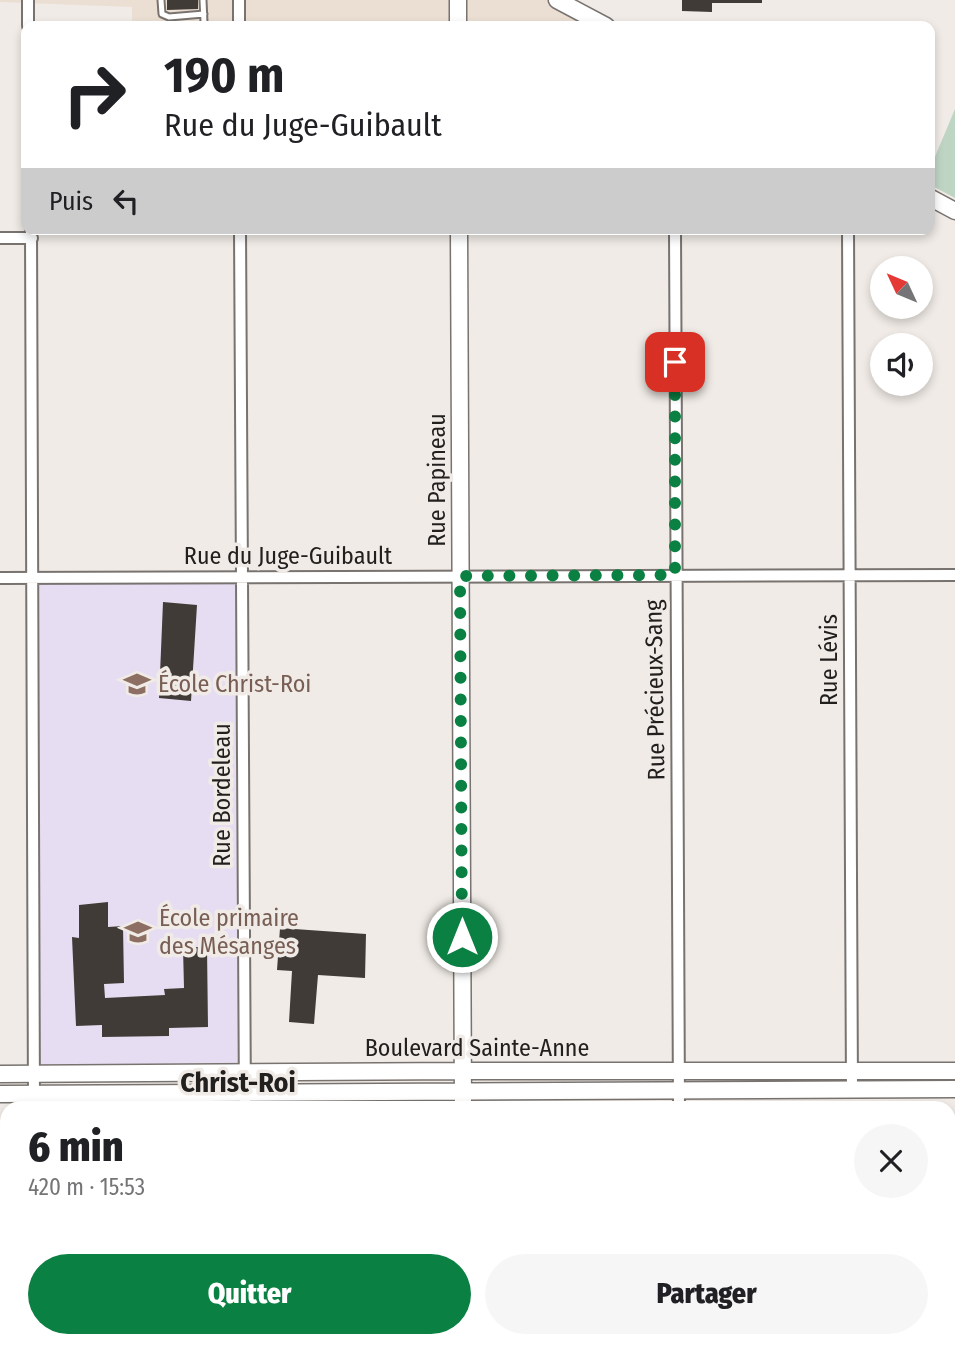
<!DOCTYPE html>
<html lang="fr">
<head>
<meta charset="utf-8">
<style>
  :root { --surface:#fff; --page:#f6f6f6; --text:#202124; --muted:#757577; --accent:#0b8043 }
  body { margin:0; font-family:"Fira Sans Condensed",sans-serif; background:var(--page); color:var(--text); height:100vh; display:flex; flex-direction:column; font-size:26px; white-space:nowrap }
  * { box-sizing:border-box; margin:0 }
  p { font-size:23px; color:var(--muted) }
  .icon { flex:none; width:38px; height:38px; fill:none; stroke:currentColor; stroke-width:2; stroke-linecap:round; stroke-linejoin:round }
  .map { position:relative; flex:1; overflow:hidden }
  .side { position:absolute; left:0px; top:1101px; width:956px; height:247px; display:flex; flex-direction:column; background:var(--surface); border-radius:21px 21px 0 0; box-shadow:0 4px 10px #0003 }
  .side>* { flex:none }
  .hud { position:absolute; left:21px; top:21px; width:914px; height:214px; border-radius:14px; box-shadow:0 4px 10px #0003; background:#fff; color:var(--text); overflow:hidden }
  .needle { width:46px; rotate:314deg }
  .buttons { position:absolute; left:870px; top:256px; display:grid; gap:14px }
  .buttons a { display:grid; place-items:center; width:63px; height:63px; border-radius:50%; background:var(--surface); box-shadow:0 4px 10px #0003; font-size:35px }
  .pin { position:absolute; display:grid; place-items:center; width:60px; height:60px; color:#fff; margin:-30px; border-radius:14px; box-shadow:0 4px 10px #0006 }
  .me { position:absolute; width:77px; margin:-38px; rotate:0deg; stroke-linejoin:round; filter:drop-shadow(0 0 5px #0008) }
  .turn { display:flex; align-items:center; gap:24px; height:147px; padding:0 28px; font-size:32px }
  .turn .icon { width:91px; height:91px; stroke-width:2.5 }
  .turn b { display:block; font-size:49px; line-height:60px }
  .then { display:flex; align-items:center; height:66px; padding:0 28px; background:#0003; gap:14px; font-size:26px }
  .round { display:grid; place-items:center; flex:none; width:74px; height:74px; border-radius:37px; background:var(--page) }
  .overview { display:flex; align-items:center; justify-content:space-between; height:119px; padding:0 28px }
  h1 { font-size:42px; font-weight:800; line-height:52px }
  .cta { display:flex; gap:14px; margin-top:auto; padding:14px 28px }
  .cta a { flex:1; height:80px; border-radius:42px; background:var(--accent); color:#fff; font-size:28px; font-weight:800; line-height:80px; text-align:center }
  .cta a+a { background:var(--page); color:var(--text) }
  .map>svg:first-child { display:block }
</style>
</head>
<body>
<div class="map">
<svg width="955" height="1346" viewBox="0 0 955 1346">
  <rect width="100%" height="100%" fill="#f0ebe6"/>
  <path fill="#ebdfd4" d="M0,0H571L593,26H132V7L0,2Z"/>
  <path fill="#e7ddf2" d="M241,577L245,1072L34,1074L31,578Z"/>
  <path fill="#bfd5c4" d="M955,109V198L929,184V171Z"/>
  <path fill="#403b37" d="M167,0H198V9L167,10Z
    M682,0H762V3H712V12L682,11Z
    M163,602L197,605L191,701L159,698Z
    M108,902V927L123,926L124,983L104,984L105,998L165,995L164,989L184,988L183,947H207L208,1027L169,1028V1036L102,1037V1025L76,1026L72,937L79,938V905Z
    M280,928L366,934L365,978L318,975L314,1024L289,1022L292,971L277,970Z"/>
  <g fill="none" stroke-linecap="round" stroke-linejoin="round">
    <g stroke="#78736f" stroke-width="9">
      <path id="lane" d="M161,0L162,14L169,17L204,14
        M180,26H186
        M201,26L204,22L203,0"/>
    </g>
    <g stroke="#78736f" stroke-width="14">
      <path id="street" d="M28,0V26
        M239,0V26
        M31,229L34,1108
        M240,229L245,1108
        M675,229L679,1108
        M848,229L852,1091
        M0,238H32
        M0,578L955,575
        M948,1273H955
        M948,1333H955
        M36,1340V1346
        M247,1340V1346
        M679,1340V1346"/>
    </g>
    <g stroke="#78736f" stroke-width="19">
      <path id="secondary" d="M458,0V26
        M557,0L606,26
        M929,197L955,211
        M459,229L463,1108
        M0,1074L463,1071H955
        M0,1094L955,1089
        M464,1340V1346"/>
    </g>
    <use href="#lane" stroke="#fff" stroke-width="5"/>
    <use href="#street" stroke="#fff" stroke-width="10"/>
    <use href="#secondary" stroke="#fff" stroke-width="16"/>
  </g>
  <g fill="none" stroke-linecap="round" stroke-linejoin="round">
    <path stroke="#0b8043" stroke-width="12" stroke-dasharray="0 21.6" d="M462,937L460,576L675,575V362"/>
  </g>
  <defs>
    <g id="school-bare" transform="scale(2.1)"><path d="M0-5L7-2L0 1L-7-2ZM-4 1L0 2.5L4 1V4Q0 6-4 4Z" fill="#8d6e63" stroke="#f0ebe6" stroke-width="2.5" paint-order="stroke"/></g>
  </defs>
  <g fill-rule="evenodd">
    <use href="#school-bare" x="137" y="684"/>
    <use href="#school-bare" x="138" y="932"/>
  </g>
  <g text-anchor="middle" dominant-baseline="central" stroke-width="7" stroke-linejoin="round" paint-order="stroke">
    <g font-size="24" fill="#22201f" stroke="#f0ebe6">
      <text transform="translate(437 480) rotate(-90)">Rue Papineau</text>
      <text x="288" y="556">Rue du Juge-Guibault</text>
      <text transform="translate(829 660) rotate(-90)">Rue Lévis</text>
      <text transform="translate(655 690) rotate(-91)">Rue Précieux-Sang</text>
      <text transform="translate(222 795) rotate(-90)">Rue Bordeleau</text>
      <text x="477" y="1048">Boulevard Sainte-Anne</text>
    </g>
    <g font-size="24" fill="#785e54" stroke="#f0ebe6" text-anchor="start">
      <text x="158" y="684">École Christ-Roi</text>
      <text x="159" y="918">École primaire<tspan x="159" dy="28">des Mésanges</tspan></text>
    </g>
    <g font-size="28" font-weight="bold" fill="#22201f" stroke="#f0ebe6">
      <text x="238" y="1082">Christ-Roi</text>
    </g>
  </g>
</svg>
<div class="buttons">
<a><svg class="needle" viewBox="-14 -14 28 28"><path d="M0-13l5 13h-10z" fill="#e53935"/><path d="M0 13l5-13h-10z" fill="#757577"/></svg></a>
<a><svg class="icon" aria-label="sound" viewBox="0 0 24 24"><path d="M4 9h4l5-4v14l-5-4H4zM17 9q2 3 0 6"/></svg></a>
</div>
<div class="pin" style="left:675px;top:362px;background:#d93025"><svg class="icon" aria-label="arrive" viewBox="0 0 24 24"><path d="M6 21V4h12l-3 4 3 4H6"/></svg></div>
<svg class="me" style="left:462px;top:937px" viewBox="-20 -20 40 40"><circle r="17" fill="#0b8043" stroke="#fff" stroke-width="3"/><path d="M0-11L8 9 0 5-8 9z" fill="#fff"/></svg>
<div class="hud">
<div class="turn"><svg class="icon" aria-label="right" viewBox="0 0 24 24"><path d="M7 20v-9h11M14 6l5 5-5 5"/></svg><div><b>190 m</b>Rue du Juge-Guibault</div></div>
<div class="then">Puis<svg class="icon" aria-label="left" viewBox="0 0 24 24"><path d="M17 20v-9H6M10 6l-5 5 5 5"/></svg></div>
</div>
<section class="side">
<div class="overview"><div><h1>6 min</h1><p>420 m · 15:53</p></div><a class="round"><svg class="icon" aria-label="close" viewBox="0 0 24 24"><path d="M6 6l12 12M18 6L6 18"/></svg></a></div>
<div class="cta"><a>Quitter</a><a>Partager</a></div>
</section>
</div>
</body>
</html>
